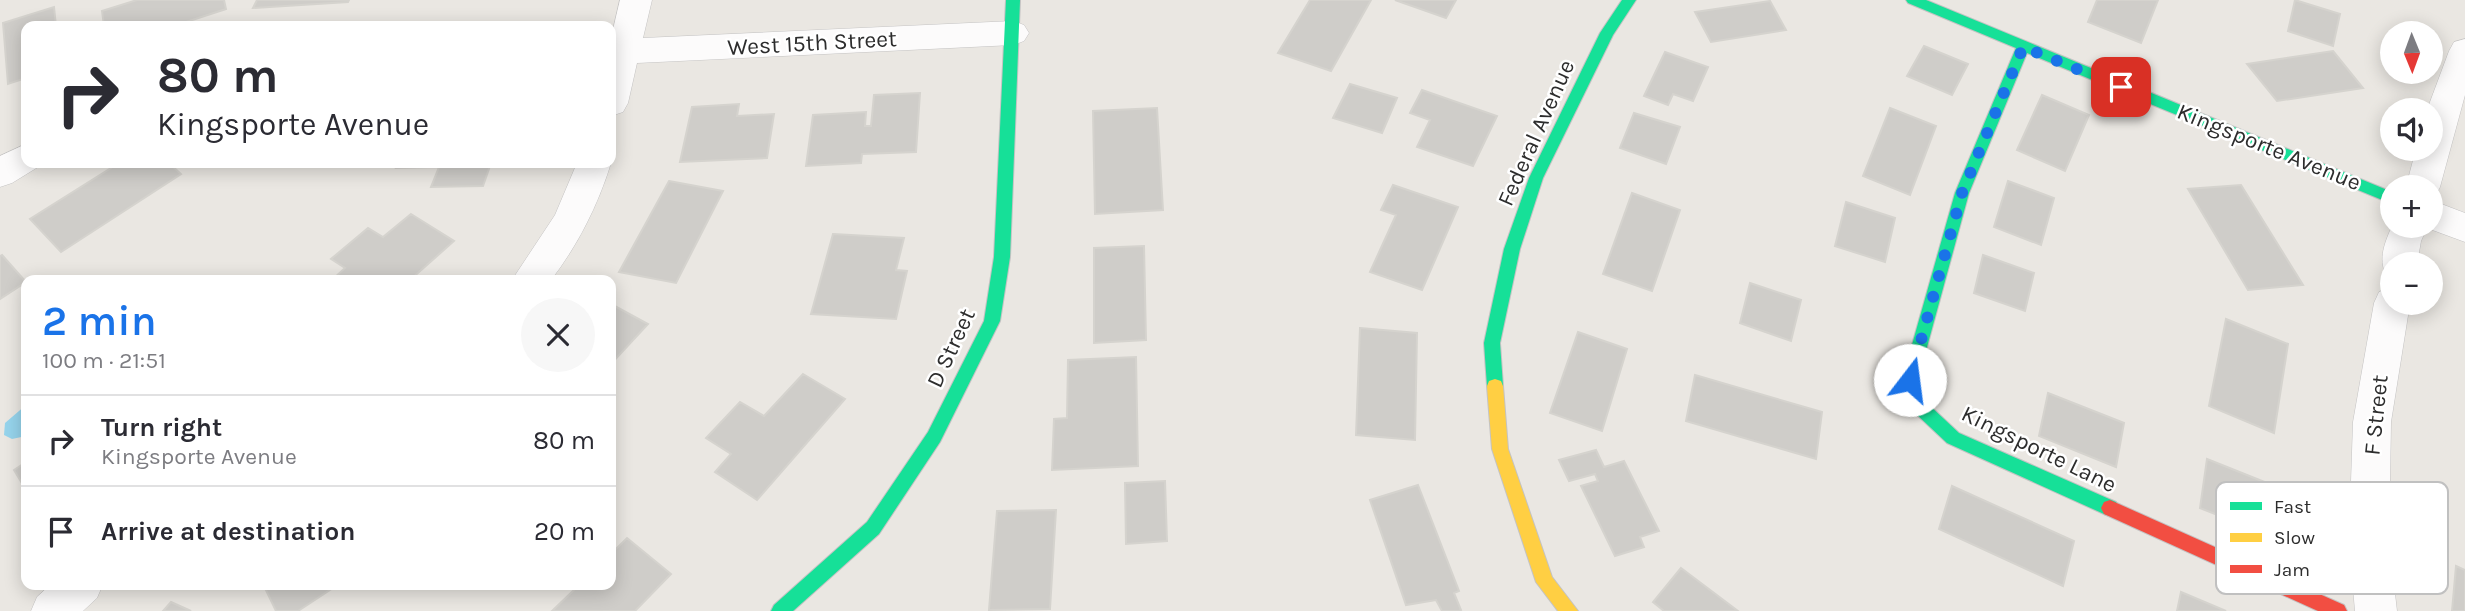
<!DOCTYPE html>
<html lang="en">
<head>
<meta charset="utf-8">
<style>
  :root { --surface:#fff; --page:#f7f7f7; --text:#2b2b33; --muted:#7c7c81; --line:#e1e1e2; --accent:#1a73e8 }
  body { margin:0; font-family:Karla,sans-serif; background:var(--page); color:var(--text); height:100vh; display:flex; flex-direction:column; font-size:26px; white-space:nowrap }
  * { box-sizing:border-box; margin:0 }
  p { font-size:23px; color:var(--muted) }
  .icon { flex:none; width:38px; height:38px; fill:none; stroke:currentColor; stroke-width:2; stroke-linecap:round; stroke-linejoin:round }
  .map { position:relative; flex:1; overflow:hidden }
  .panel { position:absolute; left:21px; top:275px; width:595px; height:315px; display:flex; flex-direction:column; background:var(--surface); border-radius:14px; box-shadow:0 4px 18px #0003 }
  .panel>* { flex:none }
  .hud { position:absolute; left:21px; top:21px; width:595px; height:147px; border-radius:14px; box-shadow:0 4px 18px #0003; background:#fff; color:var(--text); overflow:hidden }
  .needle { width:46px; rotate:179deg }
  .fabs { position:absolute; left:2380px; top:21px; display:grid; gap:14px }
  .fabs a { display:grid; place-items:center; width:63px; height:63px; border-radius:50%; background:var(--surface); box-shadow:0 4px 18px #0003; font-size:35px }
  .pin { position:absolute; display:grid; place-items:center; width:60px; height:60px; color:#fff; margin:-30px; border-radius:14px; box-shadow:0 4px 10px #0006 }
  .me { position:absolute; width:77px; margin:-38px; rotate:15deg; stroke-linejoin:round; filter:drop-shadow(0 0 5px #0008) }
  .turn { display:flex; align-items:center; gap:24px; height:147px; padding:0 21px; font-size:32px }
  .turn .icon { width:91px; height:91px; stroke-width:2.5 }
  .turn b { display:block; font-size:49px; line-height:60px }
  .round { display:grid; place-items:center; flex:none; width:74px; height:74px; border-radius:37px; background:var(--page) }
  .overview { display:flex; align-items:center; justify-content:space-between; height:119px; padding:0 21px }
  h1 { font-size:42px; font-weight:600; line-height:52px; color:var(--accent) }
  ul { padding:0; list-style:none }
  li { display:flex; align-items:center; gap:21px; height:91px; padding:0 21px; border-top:2px solid var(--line) }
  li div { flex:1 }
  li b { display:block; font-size:26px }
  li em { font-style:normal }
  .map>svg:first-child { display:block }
</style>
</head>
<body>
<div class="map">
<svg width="2465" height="611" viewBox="0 0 2465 611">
  <rect width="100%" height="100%" fill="#eae7e2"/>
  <path fill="#96d4ec" d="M26,405V436L12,439L4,435L5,423Z"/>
  <path fill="#cfcdc9" stroke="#d5d3ce" stroke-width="2" d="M137,0H224L226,9L174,26H104L102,11Z
    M257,0H349L348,2L253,8Z
    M1310,0H1371L1331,71L1278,53Z
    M1395,0H1456L1446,18Z
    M2097,0H2158L2141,43L2088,22Z
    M2295,0L2340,14L2333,46L2288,31Z
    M1770,1L1786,30L1711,42L1695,12Z
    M54,7L56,26H26V78L8,84L3,23Z
    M1924,46L1968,64L1952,95L1907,76Z
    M2333,51L2363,88L2277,101L2247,64Z
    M1665,52L1708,67L1693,101L1673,94L1668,105L1644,96Z
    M1350,84L1397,98L1382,133L1333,118Z
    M1422,90L1497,116L1473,166L1417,147L1430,120L1410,113Z
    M920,93L916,152L862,154L861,163L806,166L813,115L866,112L865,126H871L874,95Z
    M2042,95L2089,115L2065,171L2017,150Z
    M739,104L737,116L774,114L767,158L680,162L692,107Z
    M1157,108L1163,210L1095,214L1093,111Z
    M1890,108L1936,126L1910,195L1863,176Z
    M1634,113L1680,127L1666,164L1620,148Z
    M119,163H169L181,174L61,252L30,219Z
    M398,163H491L483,186L431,187L439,167L396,168Z
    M669,181L723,191L676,283L619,272Z
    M2008,181L2054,198L2041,245L1994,227Z
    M1393,185L1458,207L1422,290L1370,272L1396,215L1381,210Z
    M2241,185L2303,285L2248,290L2188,189Z
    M1632,193L1680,210L1652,291L1603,274Z
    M1846,202L1895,218L1885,262L1835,246Z
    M411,214L454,241L410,280H332L345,268L331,259L368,228L383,237Z
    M833,234L904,238L896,270L907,271L896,319L811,314Z
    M1144,246L1146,340L1094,343V248Z
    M2,255L26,282L0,299V256Z
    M1983,255L2034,273L2025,311L1974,293Z
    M1750,283L1801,300L1791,341L1740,323Z
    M611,304L648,324L611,364Z
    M2226,319L2288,344L2274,433L2209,406Z
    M1360,328L1417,333L1415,440L1356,435Z
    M1578,332L1627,349L1602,431L1550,413Z
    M1136,357L1138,466L1052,470L1054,419L1067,418L1068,360Z
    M803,374L845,399L757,500L715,472L731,454L706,438L740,402L764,416Z
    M1695,375L1822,412L1816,459L1686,421Z
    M2048,393L2124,423L2116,467L2039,436Z
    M1596,450L1604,467L1624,461L1659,531L1640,537L1644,547L1615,556L1581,486L1598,481L1595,474L1569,481L1559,460Z
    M2207,459L2267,483L2261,532L2200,508Z
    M26,462V490L14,470Z
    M1165,481L1167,541L1126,544L1125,483Z
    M1418,485L1459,591L1454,593L1461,610L1459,611H1442L1436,600L1406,605L1370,500Z
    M1952,486L2074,541L2063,586L1939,529Z
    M1056,510L1050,609L989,610L997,511Z
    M627,538L671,574L635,611H552L576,588L571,584H611V549L614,551Z
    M2456,566L2465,570V611H2452Z
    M1681,568L1738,611H1664L1653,602Z
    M263,584H339L298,611H276Z
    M2181,592L2226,611H2177Z
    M171,602L191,611H163Z"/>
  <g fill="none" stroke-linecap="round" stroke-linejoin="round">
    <g stroke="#c4c3c3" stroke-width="1">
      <path id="street" d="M620,0H652L643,38L1013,21L1024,25L1029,33L1024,41L1013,45L637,63L628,103L623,112L611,116V38Z
        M2465,39V95L2440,187L2435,197L2431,198V187H2406L2416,149H2431V110H2427L2449,51L2454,42Z
        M26,144V163H40L38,167L12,183L0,187V156Z
        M611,162V163C598,205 578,245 551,280H512L555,215L577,163Z
        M2431,200L2465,213V242L2427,228L2421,241L2417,264H2392V277L2386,275C2378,258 2385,242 2392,226H2431Z
        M2392,287V303H2410L2391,422L2389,542L2397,611H2355L2349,542L2353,422L2374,303L2379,292Z
        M51,584H103L97,598L83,611H31L37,597Z"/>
    </g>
    <g stroke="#c4c3c3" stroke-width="2">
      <path id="fast" d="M1006,0H1020L1010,257L1000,321L940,442L879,534L793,611H771L774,605L867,522L928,432L984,321L994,257Z
        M1622,0H1636L1613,35L1543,178L1520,249L1500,343L1503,386L1501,391L1495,393L1489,391L1487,386L1484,343L1504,249L1529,178L1600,33Z
        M1906,0H1926L2392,192V204L2027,53L1969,193L1918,380L1927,403L1959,433L2116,502L2119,508L2116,514L2110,516L2104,514L1947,443L1914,412L1902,380L1955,193L2016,48L1908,3Z"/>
    </g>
    <g stroke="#c4c3c3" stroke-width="2">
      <path id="slow" d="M1495,379L1501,381L1503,386L1508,449L1552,577L1578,611H1558L1536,582L1492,449L1487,386L1489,381Z"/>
    </g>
    <g stroke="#c4c3c3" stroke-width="2">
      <path id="jam" d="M2110,500L2344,605L2347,611H2318L2104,514L2101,508L2104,502Z"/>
    </g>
    <use href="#street" fill="#fcfbfb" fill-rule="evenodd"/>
    <use href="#fast" fill="#16e098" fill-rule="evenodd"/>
    <use href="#slow" fill="#ffcf43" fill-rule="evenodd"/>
    <use href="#jam" fill="#f24e42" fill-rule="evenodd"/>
  </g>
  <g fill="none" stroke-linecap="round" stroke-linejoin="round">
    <path stroke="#1a73e8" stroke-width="12" stroke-dasharray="0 21.6" d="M1910,380L1962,193L2023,47L2121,87"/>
  </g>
  <g text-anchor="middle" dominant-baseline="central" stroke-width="5" stroke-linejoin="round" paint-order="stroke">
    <g font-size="23" fill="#2d2d2d" stroke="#fff">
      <text transform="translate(812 43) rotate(-3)">West 15th Street</text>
      <text transform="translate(1536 133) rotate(-66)">Federal Avenue</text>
      <text transform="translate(2269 147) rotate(22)">Kingsporte Avenue</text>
      <text transform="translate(951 348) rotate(-65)">D Street</text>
      <text transform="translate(2376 415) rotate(-84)">F Street</text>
      <text transform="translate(2039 449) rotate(26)">Kingsporte Lane</text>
    </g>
  </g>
  <rect x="2216" y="482" width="232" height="112" rx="10" fill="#fff" stroke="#c0c0c0" stroke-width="2"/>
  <rect x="2230" y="502" width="32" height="8" fill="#16e098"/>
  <rect x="2230" y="533" width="32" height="9" fill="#ffcf43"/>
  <rect x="2230" y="565" width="32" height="8" fill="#f24e42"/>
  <g font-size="19" fill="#2d2d2d">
    <text x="2274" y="513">Fast</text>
    <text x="2274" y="544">Slow</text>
    <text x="2274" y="576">Jam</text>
  </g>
</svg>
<div class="fabs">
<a><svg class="needle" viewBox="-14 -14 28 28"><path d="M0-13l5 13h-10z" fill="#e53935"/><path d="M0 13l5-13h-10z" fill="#7c7c81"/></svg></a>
<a><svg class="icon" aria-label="sound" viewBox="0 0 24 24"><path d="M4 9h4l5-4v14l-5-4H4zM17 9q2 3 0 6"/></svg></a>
<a>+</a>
<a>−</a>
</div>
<div class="pin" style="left:2121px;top:87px;background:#d93025"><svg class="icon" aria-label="arrive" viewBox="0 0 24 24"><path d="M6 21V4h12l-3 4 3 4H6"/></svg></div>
<svg class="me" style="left:1910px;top:380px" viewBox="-20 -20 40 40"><circle r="19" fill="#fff"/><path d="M0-13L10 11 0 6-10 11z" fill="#1a73e8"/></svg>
<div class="hud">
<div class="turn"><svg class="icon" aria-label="right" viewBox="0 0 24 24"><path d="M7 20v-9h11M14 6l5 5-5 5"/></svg><div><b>80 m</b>Kingsporte Avenue</div></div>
</div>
<section class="panel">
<div class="overview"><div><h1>2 min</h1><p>100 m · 21:51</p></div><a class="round"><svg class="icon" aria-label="close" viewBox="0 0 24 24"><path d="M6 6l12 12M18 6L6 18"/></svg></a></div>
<ul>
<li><svg class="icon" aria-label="right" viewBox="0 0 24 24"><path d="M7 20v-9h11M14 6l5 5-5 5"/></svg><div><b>Turn right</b><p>Kingsporte Avenue</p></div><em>80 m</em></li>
<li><svg class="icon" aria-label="arrive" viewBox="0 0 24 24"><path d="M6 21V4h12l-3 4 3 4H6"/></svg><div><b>Arrive at destination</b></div><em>20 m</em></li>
</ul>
</section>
</div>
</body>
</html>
